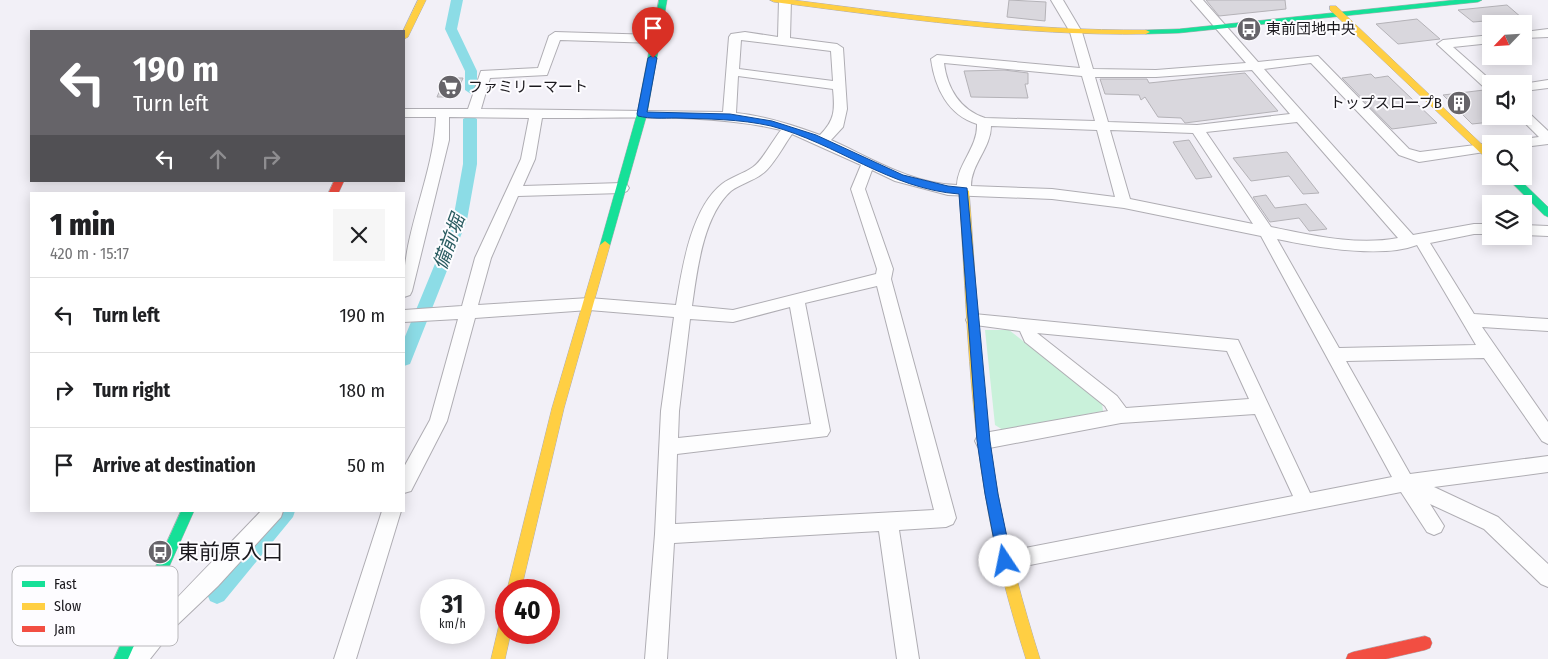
<!DOCTYPE html>
<html lang="en">
<head>
<meta charset="utf-8">
<style>
  :root { --surface:#fff; --page:#f6f6f6; --text:#202124; --muted:#757577; --line:#e0e0e0 }
  body { margin:0; font-family:"Fira Sans Condensed","Noto Sans JP",sans-serif; background:var(--page); color:var(--text); height:100vh; display:flex; flex-direction:column; font-size:19px; white-space:nowrap }
  * { box-sizing:border-box; margin:0 }
  p { font-size:16px; color:var(--muted) }
  .icon { flex:none; width:28px; height:28px; fill:none; stroke:currentColor; stroke-width:2; stroke-linecap:round; stroke-linejoin:round }
  .map { position:relative; flex:1; overflow:hidden }
  .side { position:absolute; left:30px; top:192px; width:375px; height:320px; display:flex; flex-direction:column; background:var(--surface); border-radius:0px; box-shadow:0 2px 12px #0003 }
  .side>* { flex:none }
  .hud { position:absolute; left:30px; top:30px; width:375px; height:152px; border-radius:0px; box-shadow:0 2px 12px #0003; background:#666469; color:#fff; overflow:hidden }
  .needle { width:32px; rotate:245deg }
  .buttons { position:absolute; left:1482px; top:15px; display:grid; gap:10px }
  .buttons a { display:grid; place-items:center; width:50px; height:50px; border-radius:0px; background:var(--surface); box-shadow:0 2px 12px #0003; font-size:25px }
  .speed { position:absolute; left:420px; top:579px; display:flex; gap:10px; font-size:25px; font-weight:700; text-align:center }
  .speed>* { display:grid; place-content:center; width:65px; height:65px; border-radius:50%; background:var(--surface); box-shadow:0 2px 12px #0003; line-height:1 }
  .speed small { font-size:12px; font-weight:400 }
  .speed .limit { border:8px solid #d22; background:#fff; color:#111 }
  .pin { position:absolute; display:grid; place-items:center; width:42px; height:42px; color:#fff; margin:-51px -21px; border-radius:50% 50% 50% 0; rotate:-45deg; box-shadow:0 0 5px #0007 }
  .pin .icon { rotate:45deg }
  .me { position:absolute; width:55px; margin:-28px; rotate:349deg; stroke-linejoin:round; filter:drop-shadow(0 0 4px #0008) }
  .turn { display:flex; align-items:center; gap:18px; height:105px; padding:0 20px; font-size:22px }
  .turn .icon { width:65px; height:65px; stroke-width:2.5 }
  .turn b { display:block; font-size:35px; line-height:42px }
  .lanes { display:flex; align-items:center; height:48px; padding:0 20px; background:#0003; justify-content:center; gap:25px; direction:ltr }
  .lanes .off { opacity:.35 }
  .round { display:grid; place-items:center; flex:none; width:52px; height:52px; border-radius:0px; background:var(--page) }
  .head { display:flex; align-items:center; justify-content:space-between; height:85px; padding:0 20px }
  h1 { font-size:30px; font-weight:800; line-height:38px }
  ul { padding:0; list-style:none }
  li { display:flex; align-items:center; gap:15px; height:75px; padding:0 20px; border-top:1px solid var(--line) }
  li div { flex:1 }
  li b { display:block; font-size:19px }
  li em { font-style:normal }
  .map>svg:first-child { display:block }
</style>
</head>
<body>
<div class="map">
<svg width="1548" height="659" viewBox="0 0 1548 659">
  <rect width="100%" height="100%" fill="#f2f0f7"/>
  <path fill="#c9f1da" d="M985,330H1009L1102,403L1103,411L1003,430L995,425Z"/>
  <g fill="none" stroke-linecap="round" stroke-linejoin="round">
    <path fill="#8cdce6" fill-rule="evenodd" d="M451,0H463L457,29L477,71V90L471,94L465,90V71L445,29Z
      M470,115L477,119V164L467,220L412,359L410,364L404,366V339L453,220L463,164V119Z
      M274,511H295L293,517L224,601L217,604L210,601L207,594L210,587Z"/>
  </g>
  <path fill="#d9d7dd" stroke="#b4b2b7" d="M1009,0L1046,2L1045,21L1007,17Z
    M1206,0H1285L1286,9L1219,16Z
    M1507,5L1522,18L1473,22L1458,10Z
    M1417,19L1440,39L1398,44L1376,24Z
    M1004,70L1028,73V84H1025L1028,98L971,97L964,71Z
    M1245,73L1278,111L1185,123L1181,118L1158,117L1145,97L1141,100L1139,95L1105,94L1100,79H1147L1149,83Z
    M1371,74L1375,78L1388,76L1437,123L1392,129L1342,78Z
    M445,78H463L455,97H437Z
    M1484,90L1491,93V122L1472,124L1443,95Z
    M1189,140L1212,177L1196,179L1173,142Z
    M1287,152L1319,193L1303,194L1289,176L1251,181L1233,158Z
    M1266,195L1275,208L1306,204L1327,229L1309,231L1299,218L1270,222L1253,197Z"/>
  <g fill="none" stroke-linecap="round" stroke-linejoin="round">
    <g stroke="#afadb3" stroke-width="2">
      <path id="street" d="M779,0H791L790,38L837,44L843,48L847,109L843,127L831,140C871,158 912,184 957,185C958,163 978,147 977,124C948,115 935,88 931,59L937,55L1080,68L1070,32L1051,0H1063L1082,32L1093,69L1156,70L1246,63L1191,0H1203L1258,62L1318,56L1409,149L1420,152L1491,143L1495,144H1491V151L1419,162L1399,155L1311,63L1264,69L1413,235L1474,224H1491V234H1474L1430,243L1474,314L1548,319V331L1482,327L1548,422V444L1542,441L1484,358L1346,361L1410,474L1548,456V472L1434,487L1498,517L1548,564V587L1541,584L1484,529L1430,504L1444,526L1441,532L1434,535L1427,532L1401,492L1005,570L998,568L995,561L998,554L1005,552L1293,496L1255,414L1121,423L984,449L978,447L975,441L978,435L984,433L1108,411L1105,406L1025,342L1020,331L968,324L966,320L968,316L974,314L1238,340L1310,493L1392,477L1261,236L1124,208L1052,199L948,195L895,181L872,170L865,189L893,269L891,279L956,518L953,524L946,527L899,530L919,659H897L879,531L674,543L667,659H645L655,534L661,411L674,317L589,310L475,318L447,421L411,491L404,493V467L430,420L458,319L404,322V310L462,306L475,258L521,159L529,118L449,117V140L412,291L410,295L404,297C400,236 434,178 436,117H404V109H468L481,71L538,68L549,36L555,32L656,35L662,39L656,43L560,40L547,75L490,78L481,109L723,112L729,37L731,34L745,32L778,37ZM741,40L831,51L833,81L739,69ZM944,63L1082,76L1095,121L985,118C960,110 947,88 944,63ZM1252,70L1290,114L1197,125L1108,122L1095,77H1156ZM738,76L833,89C835,110 835,120 820,135C793,125 765,116 736,113ZM542,118C619,119 706,112 781,130C773,140 762,161 753,167C743,174 731,177 722,184C691,208 682,269 676,305L589,298L478,305L491,258L518,196L622,193L627,191L629,188L627,185L622,183L523,186L535,159ZM1297,122L1398,238C1356,246 1311,235 1271,227L1206,132ZM991,126L1097,130L1115,197L1052,189L971,186C971,164 991,148 991,126ZM1110,130L1193,133L1253,224L1130,199ZM792,134L861,165L851,189L877,269L876,274L733,310L692,306C697,271 703,216 731,191C740,184 753,181 762,174C772,168 784,145 792,134ZM1277,239C1315,247 1381,259 1417,245L1476,345L1339,348ZM877,286L934,510L675,524L677,454L827,436L830,431L805,303ZM790,307L811,424L678,438L679,411L690,319L733,322ZM1037,333L1227,351L1249,399L1126,408L1117,396Z
        M1548,29V37L1524,38V32Z
        M1491,35V43L1453,47L1495,84H1491V91L1487,90L1437,44L1443,40Z
        M1548,80V88L1524,91V84H1522Z
        M1524,112L1529,113L1548,131V144L1524,147V144H1508L1515,140L1539,137L1518,116H1524Z
        M1524,225L1548,226V236L1524,235Z
        M261,511H283L281,517L218,586L177,625L150,659H125L129,652C170,602 217,558 261,511Z
        M382,511H401L356,659H334Z"/>
    </g>
    <g stroke="#afadb3" stroke-width="1">
      <path id="fast" d="M659,0H667L647,114L610,245L605,249L600,245L637,114Z
        M1455,0H1482L1478,2L1179,33L1146,34L1142,32L1146,30L1179,29Z
        M1505,176H1516L1548,207V217L1544,215Z
        M181,511H194L128,659H114Z"/>
    </g>
    <g stroke="#afadb3" stroke-width="1">
      <path id="slow" d="M418,0H426L408,37L404,39L403,31Z
        M770,0H793C910,15 1027,31 1146,30L1150,32L1146,34C1021,36 898,18 774,2Z
        M1330,6H1336L1491,153V161L1488,160L1330,10Z
        M964,188L969,191C977,292 980,394 998,494C1008,550 1023,605 1040,659H1026C1009,605 994,550 985,493C968,394 966,292 959,191Z
        M605,241L610,245L564,408L521,590H507L552,408L600,245Z
        M506,618V632H511L505,659H491L499,625L501,620Z"/>
    </g>
    <g stroke="#afadb3" stroke-width="1">
      <path id="jam" d="M334,181H344L338,194H328Z
        M1425,636L1430,638L1432,643L1430,648L1425,650L1386,659H1346L1348,654L1353,652Z"/>
    </g>
    <use href="#street" fill="#fdfdfe" fill-rule="evenodd"/>
    <use href="#fast" fill="#16e098" fill-rule="evenodd"/>
    <use href="#slow" fill="#ffcf43" fill-rule="evenodd"/>
    <use href="#jam" fill="#f24e42" fill-rule="evenodd"/>
  </g>
  <path fill="#1a73e8" stroke="#114b97" d="M653,55L657,58L647,112L730,114L772,121L816,135L903,175L948,186L967,188L990,441L998,494L1012,561L1010,566L1005,568L1000,566L998,561L985,494L977,441L959,194C890,189 836,143 771,126C740,119 708,119 676,118C664,118 650,119 638,116L637,114L648,58Z"/>
  <defs>
    <g id="bus-disc" transform="scale(1.25)"><circle r="9.5" fill="#666469" stroke="#fdfcff"/><path d="M-5-6H5V4H4V6H2V4H-2V6H-4V4H-5ZM-3.5-4V0h7V-4ZM-3.5 1.2v1.5H-2V1.2ZM2 1.2v1.5H3.5V1.2Z" fill="#fff"/></g>
    <g id="supermarket-disc" transform="scale(1.25)"><circle r="9.5" fill="#666469" stroke="#fdfcff"/><path d="M-6-5.5h2.5l.6 2H6L4.5 2H-2.5L-4.4-4H-6ZM-1.5 3.2a1.3 1.3 0 1 0 .1 0ZM3 3.2a1.3 1.3 0 1 0 .1 0Z" fill="#fff"/></g>
    <g id="building-disc" transform="scale(1.25)"><circle r="9.5" fill="#666469" stroke="#fdfcff"/><path d="M-4-6H4V6H1V3H-1V6H-4ZM-2.5-4.3h1.7v1.8h-1.7ZM.8-4.3h1.7v1.8H.8ZM-2.5-1h1.7V.8h-1.7ZM.8-1h1.7V.8H.8Z" fill="#fff"/></g>
  </defs>
  <g fill-rule="evenodd">
    <use href="#bus-disc" x="1249" y="29"/>
    <use href="#supermarket-disc" x="450" y="87"/>
    <use href="#building-disc" x="1459" y="103"/>
    <use href="#bus-disc" x="160" y="552"/>
  </g>
  <g text-anchor="middle" dominant-baseline="central" stroke-width="4" stroke-linejoin="round" paint-order="stroke">
    <g font-size="15" fill="#1a181d" stroke="#fdfcff" text-anchor="start">
      <text x="1266" y="29">東前団地中央</text>
      <text x="468" y="87">ファミリーマート</text>
      <text x="1442" y="103" text-anchor="end">トップスロープB</text>
    </g>
    <g font-size="19" font-style="italic" fill="#295b60" stroke="#fdfcff">
      <text transform="translate(449 242) rotate(-70)">備前堀</text>
    </g>
    <g font-size="21" fill="#1a181d" stroke="#fdfcff" text-anchor="start">
      <text x="178" y="552">東前原入口</text>
    </g>
  </g>
  <rect x="12" y="566" width="166" height="80" rx="8" fill="#fdfcff" stroke="#b9b8bb" stroke-width="1"/>
  <rect x="22" y="581" width="23" height="6" fill="#16e098"/>
  <rect x="22" y="603" width="23" height="7" fill="#ffcf43"/>
  <rect x="22" y="626" width="23" height="6" fill="#f24e42"/>
  <g font-size="14" fill="#1a181d">
    <text x="54" y="589">Fast</text>
    <text x="54" y="611">Slow</text>
    <text x="54" y="634">Jam</text>
  </g>
</svg>
<div class="buttons">
<a><svg class="needle" viewBox="-14 -14 28 28"><path d="M0-13l5 13h-10z" fill="#e53935"/><path d="M0 13l5-13h-10z" fill="#757577"/></svg></a>
<a><svg class="icon" aria-label="sound" viewBox="0 0 24 24"><path d="M4 9h4l5-4v14l-5-4H4zM17 9q2 3 0 6"/></svg></a>
<a><svg class="icon" aria-label="search" viewBox="0 0 24 24"><circle cx="10" cy="10" r="6"/><path d="M15 15l6 6"/></svg></a>
<a><svg class="icon" aria-label="layers" viewBox="0 0 24 24"><path d="M12 4l9 5-9 5-9-5zM3 14l9 5 9-5"/></svg></a>
</div>
<div class="speed"><div>31<small>km/h</small></div><div class="limit">40</div></div>
<div class="pin" style="left:653px;top:58px;background:#d93025"><svg class="icon" aria-label="arrive" viewBox="0 0 24 24"><path d="M6 21V4h12l-3 4 3 4H6"/></svg></div>
<svg class="me" style="left:1005px;top:561px" viewBox="-20 -20 40 40"><circle r="19" fill="#fff"/><path d="M0-13L10 11 0 6-10 11z" fill="#1a73e8"/></svg>
<div class="hud">
<div class="turn"><svg class="icon" aria-label="left" viewBox="0 0 24 24"><path d="M17 20v-9H6M10 6l-5 5 5 5"/></svg><div><b>190 m</b>Turn left</div></div>
<div class="lanes"><svg class="icon" aria-label="left" viewBox="0 0 24 24"><path d="M17 20v-9H6M10 6l-5 5 5 5"/></svg><svg class="icon off" aria-label="ahead" viewBox="0 0 24 24"><path d="M12 20V5M6 11l6-6 6 6"/></svg><svg class="icon off" aria-label="right" viewBox="0 0 24 24"><path d="M7 20v-9h11M14 6l5 5-5 5"/></svg></div>
</div>
<section class="side">
<div class="head"><div><h1>1 min</h1><p>420 m · 15:17</p></div><a class="round"><svg class="icon" aria-label="close" viewBox="0 0 24 24"><path d="M6 6l12 12M18 6L6 18"/></svg></a></div>
<ul>
<li><svg class="icon" aria-label="left" viewBox="0 0 24 24"><path d="M17 20v-9H6M10 6l-5 5 5 5"/></svg><div><b>Turn left</b></div><em>190 m</em></li>
<li><svg class="icon" aria-label="right" viewBox="0 0 24 24"><path d="M7 20v-9h11M14 6l5 5-5 5"/></svg><div><b>Turn right</b></div><em>180 m</em></li>
<li><svg class="icon" aria-label="arrive" viewBox="0 0 24 24"><path d="M6 21V4h12l-3 4 3 4H6"/></svg><div><b>Arrive at destination</b></div><em>50 m</em></li>
</ul>
</section>
</div>
</body>
</html>
